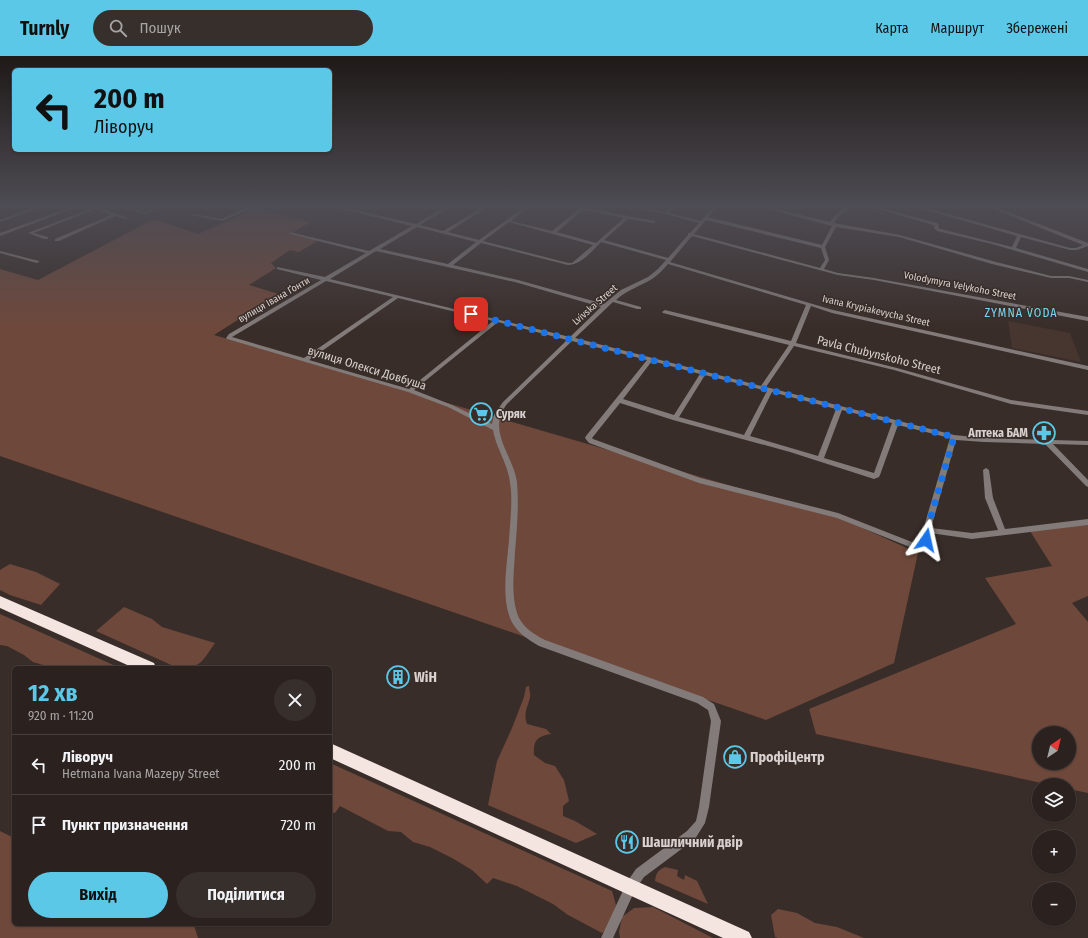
<!DOCTYPE html>
<html lang="uk">
<head>
<meta charset="utf-8">
<style>
  :root { --surface:#2b221f; --page:#372f2c; --text:#f1f3f6; --muted:#a6a4a4; --line:#473f3d; --accent:#5bc8e7 }
  body { margin:0; font-family:"Fira Sans Condensed",sans-serif; background:var(--page); color:var(--text); height:100vh; display:flex; flex-direction:column; font-size:15px; white-space:nowrap }
  * { box-sizing:border-box; margin:0 }
  p { font-size:13px; color:var(--muted) }
  .icon { flex:none; width:22px; height:22px; fill:none; stroke:currentColor; stroke-width:2; stroke-linecap:round; stroke-linejoin:round }
  .map { position:relative; flex:1; overflow:hidden }
  .details { position:absolute; left:12px; top:610px; width:320px; height:260px; display:flex; flex-direction:column; background:var(--surface); border-radius:6px; box-shadow:0 1px 3px #0004,0 0 0 1px var(--line) }
  .details>* { flex:none }
  .guide { position:absolute; left:12px; top:12px; width:320px; height:84px; border-radius:6px; box-shadow:0 1px 3px #0004,0 0 0 1px var(--line); background:#5bc8e7; color:#111; overflow:hidden }
  .needle { width:26px; rotate:35deg }
  .fabs { position:absolute; left:1032px; top:670px; display:grid; gap:8px }
  .fabs a { display:grid; place-items:center; width:44px; height:44px; border-radius:50%; background:var(--surface); box-shadow:0 1px 3px #0004,0 0 0 1px var(--line); font-size:20px }
  .pin { position:absolute; display:grid; place-items:center; width:34px; height:34px; color:#fff; margin:-17px; border-radius:8px; box-shadow:0 2px 6px #0006 }
  .me { position:absolute; width:44px; margin:-22px; rotate:11deg; stroke-linejoin:round; filter:drop-shadow(0 0 3px #0008) }
  .turn { display:flex; align-items:center; gap:14px; height:84px; padding:0 16px; font-size:18px }
  .turn .icon { width:52px; height:52px; stroke-width:2.5 }
  .turn b { display:block; font-size:28px; line-height:34px }
  .round { display:grid; place-items:center; flex:none; width:42px; height:42px; border-radius:21px; background:var(--page) }
  .overview { display:flex; align-items:center; justify-content:space-between; height:68px; padding:0 16px }
  h1 { font-size:24px; font-weight:700; line-height:30px; color:var(--accent) }
  .primary-button { display:flex; gap:8px; margin-top:auto; padding:8px 16px }
  .primary-button a { flex:1; height:46px; border-radius:24px; background:var(--accent); color:#111; font-size:16px; font-weight:700; line-height:46px; text-align:center }
  .primary-button a+a { background:var(--page); color:var(--text) }
  ul { padding:0; list-style:none }
  li { display:flex; align-items:center; gap:12px; height:60px; padding:0 16px; border-top:1px solid var(--line) }
  li div { flex:1 }
  li b { display:block; font-size:15px }
  li em { font-style:normal }
  header { display:flex; align-items:center; gap:24px; box-sizing:border-box; height:56px; padding:0 20px; background:var(--accent); color:#111 }
  header strong { font-size:19px }
  nav { display:flex; gap:22px; margin-inline-start:auto; font-size:14px }
  .search { width:280px; height:36px; background:var(--page); display:flex; align-items:center; gap:10px; box-sizing:border-box; padding:0 14px; border-radius:22px; color:var(--muted); font-size:15px }
  .map>svg:first-child { display:block }
</style>
</head>
<body>
<header>
<strong>Turnly</strong>
<div class="search"><svg class="icon" aria-label="search" viewBox="0 0 24 24"><circle cx="10" cy="10" r="6"/><path d="M15 15l6 6"/></svg>Пошук</div>
<nav><a>Карта</a><a>Маршрут</a><a>Збережені</a></nav>
</header>
<div class="map">
<svg width="1088" height="882" viewBox="0 0 1088 882">
  <rect width="100%" height="100%" fill="#392d29"/>
  <path fill="#47352f" d="M1008,265L1070,277L1081,306L1012,292Z"/>
  <path fill="#6e483b" fill-rule="evenodd" d="M255,153L311,166L290,178L319,184L299,196L290,194L271,207L276,212L249,229L279,238L214,279L838,461L918,497L894,607L766,664L0,400V213L38,224L154,163L198,178Z
    M1088,467V540L1072,547L1088,566V737L1069,733V729H1051L816,678L809,653L1016,568L985,522L1052,510L1030,475ZM1039,677H1069V707H1039Z
    M10,508L36,516L60,528L41,549L10,539L0,534V514Z
    M124,551L152,563L162,571L215,587C202,605 202,612 178,612L96,575Z
    M0,558L120,612H53L33,606L24,599L7,590L0,589Z
    M529,630C529,634 531,638 530,641C528,651 523,657 527,668L546,673L551,678C537,680 533,685 534,699L545,707L555,710L564,724L569,745L563,750V760L575,765L597,778L576,787L488,749L497,705L512,672L524,641L526,631Z
    M330,707L612,835L616,849L611,872L602,877L568,859L553,848L517,830L493,822L487,828L472,814L452,802L430,791L413,786L401,776L388,775L340,750L335,757L330,756Z
    M0,775L14,782V868H192L194,869L198,882H0Z
    M665,811L678,814L677,820L684,824L685,819L697,825L708,848L655,825C656,817 658,814 665,811Z
    M653,851L713,882H620L619,876L622,861L634,852Z
    M778,853L797,857L815,867L837,871L864,882H778L775,881L771,859Z"/>
  <g fill="none" stroke-linecap="round" stroke-linejoin="round">
    <path fill="#827b79" fill-rule="evenodd" d="M4,149H10L0,153V151Z
      M40,149H46L0,166V164Z
      M77,149H83L0,180V177Z
      M86,149H92L128,162L126,163L115,160L59,185H55V183L111,159L96,153L34,177L48,181V183H44L28,177L92,152Z
      M113,149H120L146,156L159,149H164L146,158Z
      M252,149H258L222,165L191,159L193,158L222,163Z
      M325,149H333L416,168L448,149H453L420,169L443,175L486,149H491L448,176L479,184L527,149H532L511,165L552,175L579,153L561,149H570L655,165V167H653L628,163L604,184L668,202L688,179V177H690L699,167L666,158L616,149H626L665,156L672,149H677L669,157L701,165L715,149H719L708,161L822,189L832,170L753,149H760L830,166C834,159 845,149 853,149C847,156 838,158 834,167L900,179L996,206L1051,220H1069L1088,224V226L1069,222H1051L992,208L899,181L836,171L825,191L829,204L824,213L838,217L874,222L1088,261V265L874,224L838,219L692,180L670,206L833,254L1088,310V314L832,257L811,250L796,287L897,312L1011,344L1088,355V359L1011,348L894,314L794,290L766,331L954,379L984,382L1088,385V389L1053,388L1088,424V431L1086,430L1045,388L984,386L956,384L931,472L972,477L998,474L985,442L983,414L986,412L989,414L993,442L1005,473L1088,463V469L972,483L930,477L929,494L928,496L925,497L837,462L699,427L589,387L585,382L586,380L647,304L572,285L507,348C486,375 513,398 517,426C519,449 517,473 515,496C514,516 511,538 517,557C521,570 533,578 545,584L703,641L714,648L721,665L709,751L705,767L695,783L644,821L635,834L613,882H601L627,826L636,813L687,775L696,765L699,751L711,665L708,654L697,647L539,590C529,584 519,578 513,568C500,546 507,509 509,484C510,468 512,451 511,435C510,426 509,417 505,408C501,397 495,386 493,374L448,351L408,336L227,283L226,282L229,278L321,224L277,213V211L325,221L366,197L290,178V176L369,195L412,170ZM583,154L624,162L596,187L557,176ZM706,164L821,192L825,204L820,212L694,178ZM509,166L593,189L572,207H568L483,185ZM417,171L476,186L448,208L380,193ZM601,186L666,204L658,213L648,221L621,234L604,248L518,224L453,209L481,187L568,209C581,209 592,195 601,186ZM376,195L515,226L601,251L570,281L330,223ZM668,208L806,249L791,285L665,254L662,256L663,257L789,289L761,330L575,282L613,246L637,253H641V251L616,244C628,233 639,231 652,223C658,219 663,214 668,208ZM326,225L393,241L304,302L232,281ZM398,242L493,265L409,333L309,304ZM498,266L567,284L503,346L494,359L492,368L452,349L414,334ZM652,305L700,318L674,359L623,343ZM705,319L767,335L744,379L679,361ZM772,336L836,353L818,400L750,380ZM620,347L673,364L790,396L874,423L879,421L880,419L898,369L950,382L923,474L922,490L838,457L700,422L593,383L592,382ZM842,354L892,367L874,417L824,402Z
      M864,149H871L937,167L939,169L938,172L941,173L1012,191L1017,180L909,149H916L1070,192H1076L1083,189L984,149H990L1088,187V190L1077,194H1070L1021,181L1016,192L1088,213V216L992,188L937,175L934,172L935,170L933,169Z
      M0,195L39,205V206L37,207L0,197Z"/>
    <path fill="#f5e5e0" fill-rule="evenodd" d="M0,540L154,607L156,612H134L0,552Z
      M330,687L749,876L752,882H723L330,702Z"/>
  </g>
  <linearGradient id="sky" x2="0" y2="1"><stop stop-color="#1f1917"/><stop offset="0.55" stop-color="#4e4c54"/><stop offset="1" stop-color="#4e4c54" stop-opacity="0"/></linearGradient>
  <rect width="1088" height="273" fill="url(#sky)"/>
  <g fill="none" stroke-linecap="round" stroke-linejoin="round">
    <path stroke="#1a73e8" stroke-width="7" stroke-dasharray="0 12.6" d="M471,258L954,381L927,474L926,484"/>
  </g>
  <defs>
    <g id="supermarket-ring" transform="scale(1.15)"><circle r="9.5" fill="#392d29" stroke="#5bc8e7" stroke-width="1.5"/><path d="M-6-5.5h2.5l.6 2H6L4.5 2H-2.5L-4.4-4H-6ZM-1.5 3.2a1.3 1.3 0 1 0 .1 0ZM3 3.2a1.3 1.3 0 1 0 .1 0Z" fill="#5bc8e7"/></g>
    <g id="pharmacy-ring" transform="scale(1.15)"><circle r="9.5" fill="#392d29" stroke="#5bc8e7" stroke-width="1.5"/><path d="M-2-6h4v4h4v4h-4v4h-4v-4h-4v-4h4Z" fill="#5bc8e7"/></g>
    <g id="building-ring" transform="scale(1.15)"><circle r="9.5" fill="#392d29" stroke="#5bc8e7" stroke-width="1.5"/><path d="M-4-6H4V6H1V3H-1V6H-4ZM-2.5-4.3h1.7v1.8h-1.7ZM.8-4.3h1.7v1.8H.8ZM-2.5-1h1.7V.8h-1.7ZM.8-1h1.7V.8H.8Z" fill="#5bc8e7"/></g>
    <g id="shop-ring" transform="scale(1.15)"><circle r="9.5" fill="#392d29" stroke="#5bc8e7" stroke-width="1.5"/><path d="M-5-2.5h2.3a2.7 3.5 0 0 1 5.4 0H5L5.5 6h-11ZM-1.5-2.5h3a1.5 2.3 0 0 0-3 0Z" fill="#5bc8e7"/></g>
    <g id="restaurant-ring" transform="scale(1.15)"><circle r="9.5" fill="#392d29" stroke="#5bc8e7" stroke-width="1.5"/><path d="M-5-6h1v4h1v-4h1v4h1v-4h1v5L-1.5 .5V6h-2V.5L-5-1ZM5-6V6H3V1.5H1.5Q1.5-4 5-6Z" fill="#5bc8e7"/></g>
  </defs>
  <g fill-rule="evenodd">
    <use href="#supermarket-ring" x="481" y="358"/>
    <use href="#pharmacy-ring" x="1044" y="377"/>
    <use href="#building-ring" x="398" y="621"/>
    <use href="#shop-ring" x="735" y="701"/>
    <use href="#restaurant-ring" x="627" y="786"/>
  </g>
  <g text-anchor="middle" dominant-baseline="central" stroke-width="3" stroke-linejoin="round" paint-order="stroke">
    <g font-size="10" fill="#d9d1cf" stroke="#392d29">
      <text transform="translate(960 230) rotate(11)">Volodymyra Velykoho Street</text>
      <text transform="translate(274 244) rotate(-30)">вулиця Івана Ґонти</text>
      <text transform="translate(595 249) rotate(-41)">Lvivska Street</text>
      <text transform="translate(876 255) rotate(13)">Ivana Krypiakevycha Street</text>
    </g>
    <g font-size="12" letter-spacing="1" fill="#76d7f4" stroke="#392d29">
      <text x="1021" y="257">ZYMNA VODA</text>
    </g>
    <g font-size="12" fill="#d9d1cf" stroke="#392d29">
      <text transform="translate(879 299) rotate(14)">Pavla Chubynskoho Street</text>
      <text transform="translate(367 312) rotate(17)">вулиця Олекси Довбуша</text>
    </g>
    <g font-size="12" font-weight="bold" fill="#d9d1cf" stroke="#392d29" text-anchor="start">
      <text x="496" y="358">Суряк</text>
      <text x="1028" y="377" text-anchor="end">Аптека БАМ</text>
    </g>
    <g font-size="14" font-weight="bold" fill="#d9d1cf" stroke="#392d29" text-anchor="start">
      <text x="414" y="621">WiH</text>
      <text x="750" y="701">ПрофіЦентр</text>
      <text x="642" y="786">Шашличний двір</text>
    </g>
  </g>
</svg>
<div class="fabs">
<a><svg class="needle" viewBox="-14 -14 28 28"><path d="M0-13l5 13h-10z" fill="#e53935"/><path d="M0 13l5-13h-10z" fill="#a6a4a4"/></svg></a>
<a><svg class="icon" aria-label="layers" viewBox="0 0 24 24"><path d="M12 4l9 5-9 5-9-5zM3 14l9 5 9-5"/></svg></a>
<a>+</a>
<a>−</a>
</div>
<div class="pin" style="left:471px;top:258px;background:#d93025"><svg class="icon" aria-label="arrive" viewBox="0 0 24 24"><path d="M6 21V4h12l-3 4 3 4H6"/></svg></div>
<svg class="me" style="left:926px;top:484px" viewBox="-20 -20 40 40"><path d="M0-17L14 15 0 8-14 15z" fill="#1a73e8" stroke="#fff" stroke-width="4"/></svg>
<div class="guide">
<div class="turn"><svg class="icon" aria-label="left" viewBox="0 0 24 24"><path d="M17 20v-9H6M10 6l-5 5 5 5"/></svg><div><b>200 m</b>Ліворуч</div></div>
</div>
<section class="details">
<div class="overview"><div><h1>12 хв</h1><p>920 m · 11:20</p></div><a class="round"><svg class="icon" aria-label="close" viewBox="0 0 24 24"><path d="M6 6l12 12M18 6L6 18"/></svg></a></div>
<ul>
<li><svg class="icon" aria-label="left" viewBox="0 0 24 24"><path d="M17 20v-9H6M10 6l-5 5 5 5"/></svg><div><b>Ліворуч</b><p>Hetmana Ivana Mazepy Street</p></div><em>200 m</em></li>
<li><svg class="icon" aria-label="arrive" viewBox="0 0 24 24"><path d="M6 21V4h12l-3 4 3 4H6"/></svg><div><b>Пункт призначення</b></div><em>720 m</em></li>
</ul>
<div class="primary-button"><a>Вихід</a><a>Поділитися</a></div>
</section>
</div>
</body>
</html>
